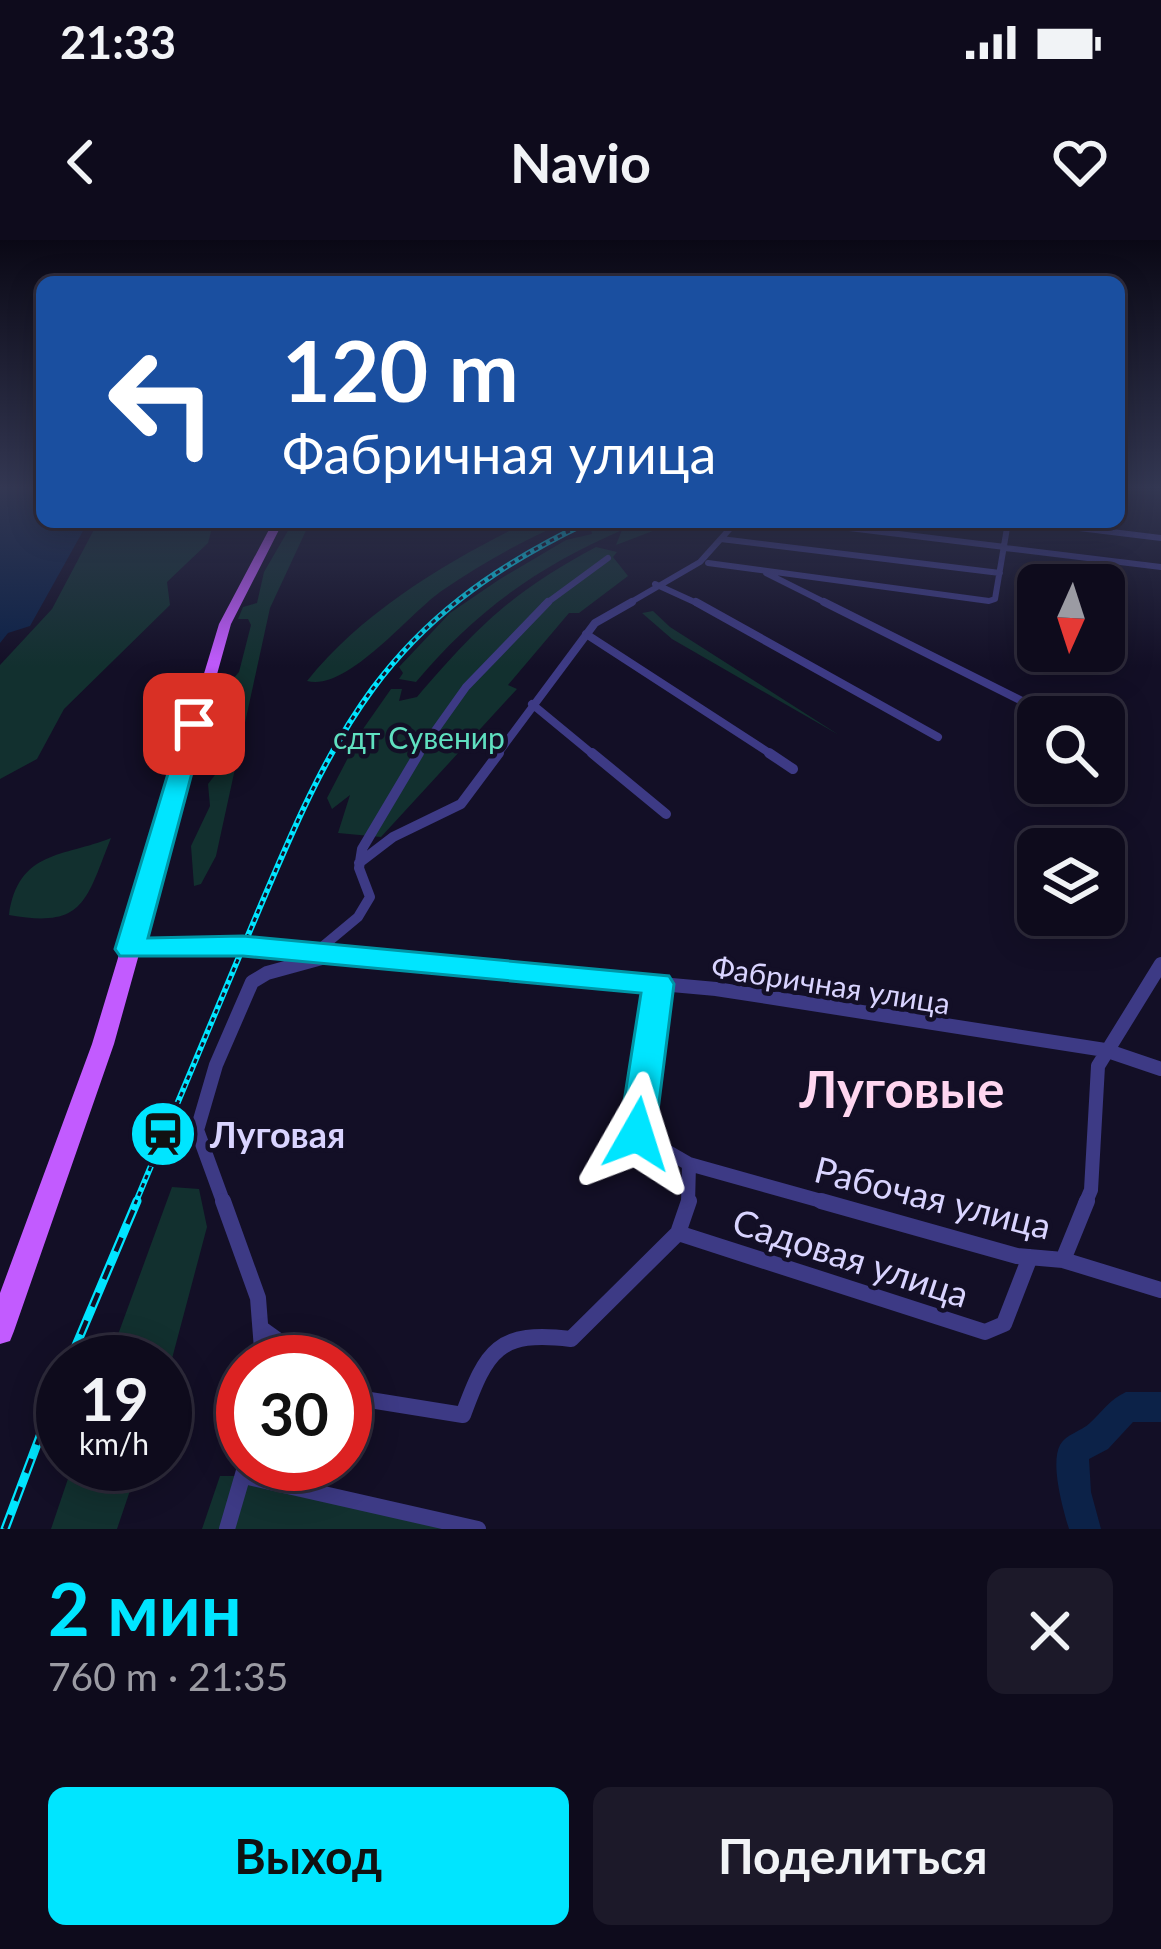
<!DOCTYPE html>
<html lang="ru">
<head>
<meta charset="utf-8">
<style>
  :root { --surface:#0e0b1c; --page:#1c1929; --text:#f1f3f6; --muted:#9b9ba3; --line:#2e2b3b; --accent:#00e5ff }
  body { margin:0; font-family:Lato,sans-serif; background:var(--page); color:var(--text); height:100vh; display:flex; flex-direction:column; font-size:45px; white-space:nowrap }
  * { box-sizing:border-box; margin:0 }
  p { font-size:39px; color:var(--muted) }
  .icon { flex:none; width:66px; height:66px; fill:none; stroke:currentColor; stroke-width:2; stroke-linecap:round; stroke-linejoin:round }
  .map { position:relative; height:1289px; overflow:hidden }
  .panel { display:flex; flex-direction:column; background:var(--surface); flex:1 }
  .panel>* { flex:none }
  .banner { position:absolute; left:36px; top:36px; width:1089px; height:252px; border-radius:18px; box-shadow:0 6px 30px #0003,0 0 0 3px var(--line); background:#1a4fa0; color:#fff; overflow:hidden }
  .needle { width:78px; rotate:183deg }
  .tools { position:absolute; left:1017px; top:324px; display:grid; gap:24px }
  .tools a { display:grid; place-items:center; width:108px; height:108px; border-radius:18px; background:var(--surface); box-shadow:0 6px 30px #0003,0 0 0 3px var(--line); font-size:60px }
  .speed { position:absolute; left:36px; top:1095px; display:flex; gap:24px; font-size:60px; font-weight:700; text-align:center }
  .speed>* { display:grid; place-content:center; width:156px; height:156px; border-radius:50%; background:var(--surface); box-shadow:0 6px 30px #0003,0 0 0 3px var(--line); line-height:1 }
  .speed small { font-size:30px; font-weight:400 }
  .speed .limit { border:18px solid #d22; background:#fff; color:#111 }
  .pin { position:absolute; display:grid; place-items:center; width:102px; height:102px; color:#fff; margin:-51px; border-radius:24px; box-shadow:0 6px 18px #0006 }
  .me { position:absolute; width:132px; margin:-66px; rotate:6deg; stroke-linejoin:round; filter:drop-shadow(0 0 9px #0008) }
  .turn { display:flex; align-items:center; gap:42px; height:252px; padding:0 48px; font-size:54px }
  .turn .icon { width:156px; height:156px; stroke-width:2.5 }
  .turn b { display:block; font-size:84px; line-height:102px }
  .round { display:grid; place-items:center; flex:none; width:126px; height:126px; border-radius:18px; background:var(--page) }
  .head { display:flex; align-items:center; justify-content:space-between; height:204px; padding:0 48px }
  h1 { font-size:72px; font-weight:700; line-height:90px; color:var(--accent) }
  .cta { display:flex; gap:24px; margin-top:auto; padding:24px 48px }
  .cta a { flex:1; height:138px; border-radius:18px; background:var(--accent); color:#111; font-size:48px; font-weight:700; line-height:138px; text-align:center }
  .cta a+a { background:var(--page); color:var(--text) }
  .status { display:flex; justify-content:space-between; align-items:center; height:84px; padding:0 60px; background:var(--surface); direction:ltr }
  .status svg { height:33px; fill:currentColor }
  header { display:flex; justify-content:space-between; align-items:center; height:156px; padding:0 48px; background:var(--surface); font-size:54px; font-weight:700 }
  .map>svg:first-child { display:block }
</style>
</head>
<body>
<div class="status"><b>21:33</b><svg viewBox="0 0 49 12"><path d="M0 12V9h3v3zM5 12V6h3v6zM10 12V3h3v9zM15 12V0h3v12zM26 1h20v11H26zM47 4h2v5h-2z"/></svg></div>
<header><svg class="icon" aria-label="back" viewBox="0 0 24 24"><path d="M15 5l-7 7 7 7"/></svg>Navio<svg class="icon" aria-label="heart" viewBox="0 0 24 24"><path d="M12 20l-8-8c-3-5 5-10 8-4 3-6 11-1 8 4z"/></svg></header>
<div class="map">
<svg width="1161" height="1289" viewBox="0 0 1161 1289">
  <rect width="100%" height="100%" fill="#130f26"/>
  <path fill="#12302f" d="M98,282L213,284L208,303L167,342L170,365L64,469L37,519L0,539V425L52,369Z
    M293,282H310L270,368L216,616L201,644L194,646L191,606L210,566L208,544L218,531L223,493L229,490L222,475L235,458L232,440L239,432L251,385L248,379H238L243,367L257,363L264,332Z
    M527,282H566C523,300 481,324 443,350C410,372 348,452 307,441C363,371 448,321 527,282Z
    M606,282H664L666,286L616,305L622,290C538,327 476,370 416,442L399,439L403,433L399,427L450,373L500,339L566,300L592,294L591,290Z
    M596,307L617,312L613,317L628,336L579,373H569L508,445L517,449L381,597L338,593L350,555L332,569L327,558L363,489L391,449H402L399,461L417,457C479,385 512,352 596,307Z
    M653,371L670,387L839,495L672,399L642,373Z
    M111,598C86,660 85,689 9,675C18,610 64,617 111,598Z
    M172,947L199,949L207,987L165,1145V1122H108Z
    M73,1224H139L117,1289H51Z
    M220,1236H244L478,1289H202Z"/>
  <path fill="#0c2248" d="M0,246H42V282H88L30,386L8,393L0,403Z"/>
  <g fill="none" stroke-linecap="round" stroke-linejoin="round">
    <path fill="#0c2248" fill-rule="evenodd" d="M1126,1152H1161V1182H1133L1108,1209L1089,1219L1091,1252L1101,1289H1069C1063,1269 1050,1224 1060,1205C1066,1194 1082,1191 1090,1183C1102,1172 1110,1159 1126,1152Z"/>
    <path stroke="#3d3a85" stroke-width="6" d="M800,282L1005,307
      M1030,282L1161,298
      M721,299L1000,333
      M1005,308L1161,327
      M708,323L989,361L995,359L1008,282
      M766,333L830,365
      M655,344L701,365
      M544,365L608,318
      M626,365L700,322L736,282"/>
    <path stroke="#3d3a85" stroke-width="8" d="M696,362L938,497
      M824,362L1054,477
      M586,394L774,516
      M532,464L595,516
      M417,516L466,447L548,362
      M496,516L595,383L632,362"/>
    <path stroke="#3d3a85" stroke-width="10" d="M592,513L666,574
      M769,513L793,529
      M359,623L393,597L461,564L499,513
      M130,709L243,706L304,712
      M316,712L358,677L370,657L359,628L362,609L419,513"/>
    <path stroke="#3d3a85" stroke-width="14" d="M130,709H146
      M271,709L716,749L1105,810L1161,829
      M314,713L319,709
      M658,744L637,894L689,924L688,964
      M689,924L832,964
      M224,964L197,890L216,825L252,742L267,733L329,716
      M1085,964L1091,950L1098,826L1161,724"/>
    <path stroke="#3d3a85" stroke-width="16" d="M223,961L258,1058L263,1122
      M821,961L1017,1016L1063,1020L1161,1050
      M678,993L985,1092L1004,1084L1030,1017
      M1063,1020L1087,961
      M262,1089L308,1122
      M345,1156L463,1175C487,1110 498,1090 571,1099L678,993L689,961
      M244,1236L478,1289
      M227,1289L246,1224"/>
    <path fill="#c25bff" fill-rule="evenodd" d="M273,282H283L231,384L114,804L14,1091L10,1101L0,1104V1053L92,804L219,384Z"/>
    <g stroke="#00e5ff" stroke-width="6">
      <path id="rail-far1" d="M135,964C173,874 211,784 249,693C334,492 380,381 588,282"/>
    </g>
    <g stroke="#00e5ff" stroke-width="9">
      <path id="rail" d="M69,1122L137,961
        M5,1289L63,1135"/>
    </g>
    <use href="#rail-far1" stroke="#130f26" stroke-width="3" stroke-dasharray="4.5" stroke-linecap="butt"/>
    <use href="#rail" stroke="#130f26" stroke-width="4.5" stroke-dasharray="15" stroke-linecap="butt"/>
  </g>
  <linearGradient id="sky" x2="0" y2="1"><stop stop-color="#0a0815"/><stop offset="0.58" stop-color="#333752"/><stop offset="1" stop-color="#333752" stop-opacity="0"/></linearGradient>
  <rect width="1161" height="427" fill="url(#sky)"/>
  <path fill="#00e5ff" stroke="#0095a6" stroke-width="3" d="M194,477L205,484L148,698L243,696L669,736L674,744L655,894L650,904L637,908L624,904L619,894L641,753L243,716H120L115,709L183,484Z"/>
  <defs>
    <g id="station-disc" transform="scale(3.45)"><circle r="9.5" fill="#00e5ff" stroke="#130f26"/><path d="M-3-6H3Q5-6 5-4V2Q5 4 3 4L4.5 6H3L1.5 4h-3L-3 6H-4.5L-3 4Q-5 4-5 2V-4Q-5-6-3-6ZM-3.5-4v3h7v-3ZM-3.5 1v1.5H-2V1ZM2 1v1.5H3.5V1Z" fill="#111"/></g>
  </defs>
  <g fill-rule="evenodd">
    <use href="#station-disc" x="163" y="894"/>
  </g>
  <g text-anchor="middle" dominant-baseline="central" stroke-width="9" stroke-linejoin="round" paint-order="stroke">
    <g font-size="30" fill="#5fe0c0" stroke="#130f26">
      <text x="419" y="497">сдт Сувенир</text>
    </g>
    <g font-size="30" fill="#d9d4ff" stroke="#130f26">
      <text transform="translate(831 744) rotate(9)">Фабричная улица</text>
    </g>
    <g font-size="36" font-weight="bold" fill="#d9d4ff" stroke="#130f26" text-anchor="start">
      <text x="210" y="894">Луговая</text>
    </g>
    <g font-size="36" fill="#d9d4ff" stroke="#130f26">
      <text transform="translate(933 957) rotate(14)">Рабочая улица</text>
      <text transform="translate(851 1017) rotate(18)">Садовая улица</text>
    </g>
    <g font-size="51" font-weight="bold" fill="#ffd6f0" stroke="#130f26">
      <text x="902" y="848">Луговые</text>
    </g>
  </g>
</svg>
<div class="tools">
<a><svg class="needle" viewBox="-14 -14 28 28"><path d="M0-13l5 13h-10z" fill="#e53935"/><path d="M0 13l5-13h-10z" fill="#9b9ba3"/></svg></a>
<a><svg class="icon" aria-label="search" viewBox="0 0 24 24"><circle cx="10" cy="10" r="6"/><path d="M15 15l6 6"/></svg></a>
<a><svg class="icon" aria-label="layers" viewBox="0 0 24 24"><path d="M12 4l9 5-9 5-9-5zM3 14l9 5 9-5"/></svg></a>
</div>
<div class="speed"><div>19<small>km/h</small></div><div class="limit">30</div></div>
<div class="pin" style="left:194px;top:484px;background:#d93025"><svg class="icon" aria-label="arrive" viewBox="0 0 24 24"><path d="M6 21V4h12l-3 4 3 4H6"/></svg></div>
<svg class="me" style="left:637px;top:894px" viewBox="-20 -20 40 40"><path d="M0-17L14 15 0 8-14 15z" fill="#00e5ff" stroke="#fff" stroke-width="4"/></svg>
<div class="banner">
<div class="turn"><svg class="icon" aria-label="left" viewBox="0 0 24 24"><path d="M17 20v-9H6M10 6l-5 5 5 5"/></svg><div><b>120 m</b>Фабричная улица</div></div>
</div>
</div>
<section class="panel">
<div class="head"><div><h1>2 мин</h1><p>760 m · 21:35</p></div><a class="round"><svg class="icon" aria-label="close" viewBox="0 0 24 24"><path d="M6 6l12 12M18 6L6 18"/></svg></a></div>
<div class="cta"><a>Выход</a><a>Поделиться</a></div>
</section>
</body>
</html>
